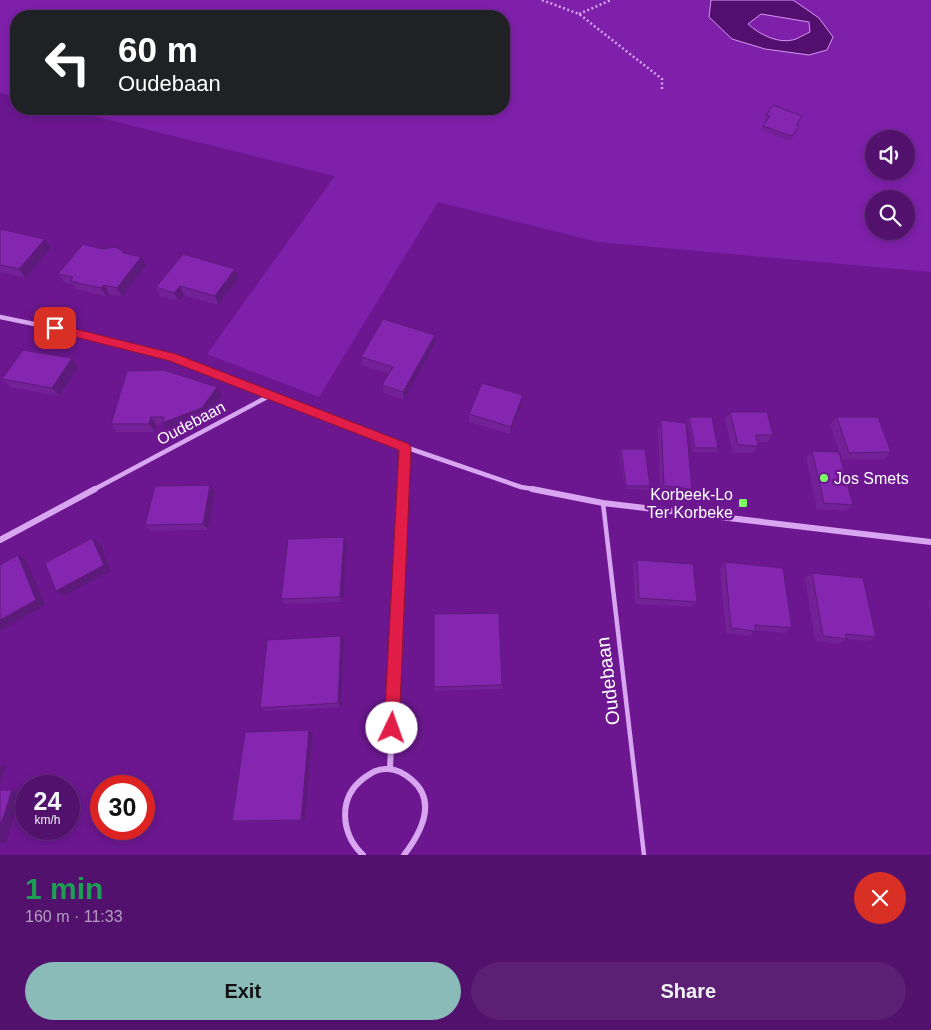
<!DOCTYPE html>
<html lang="en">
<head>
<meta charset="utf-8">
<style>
  :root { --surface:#51116c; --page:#5b1f74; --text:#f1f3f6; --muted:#b49dc2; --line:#67317f; --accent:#8bbbb9 }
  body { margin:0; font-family:Helvetica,sans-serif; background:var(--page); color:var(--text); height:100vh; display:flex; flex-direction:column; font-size:19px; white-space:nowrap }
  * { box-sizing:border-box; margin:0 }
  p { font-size:16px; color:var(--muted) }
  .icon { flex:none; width:28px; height:28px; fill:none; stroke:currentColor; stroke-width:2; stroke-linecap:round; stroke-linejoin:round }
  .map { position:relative; height:855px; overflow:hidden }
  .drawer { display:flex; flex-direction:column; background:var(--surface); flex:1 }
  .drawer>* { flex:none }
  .guide { position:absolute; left:10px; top:10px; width:500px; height:105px; border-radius:20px; box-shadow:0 2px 8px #0003,0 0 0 1px var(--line); background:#202124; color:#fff; overflow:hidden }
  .fabs { position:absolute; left:865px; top:130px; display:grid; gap:10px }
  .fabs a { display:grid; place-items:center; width:50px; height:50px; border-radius:50%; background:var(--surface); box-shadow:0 2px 8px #0003,0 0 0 1px var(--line); font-size:25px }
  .speed { position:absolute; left:15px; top:775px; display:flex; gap:10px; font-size:25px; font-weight:700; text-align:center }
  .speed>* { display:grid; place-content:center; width:65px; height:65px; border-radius:50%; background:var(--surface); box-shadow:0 2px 8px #0003,0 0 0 1px var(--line); line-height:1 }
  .speed small { font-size:12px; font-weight:400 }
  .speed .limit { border:8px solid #d22; background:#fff; color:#111 }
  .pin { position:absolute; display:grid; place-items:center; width:42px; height:42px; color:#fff; margin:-21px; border-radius:10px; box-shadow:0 2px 8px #0006 }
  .me { position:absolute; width:55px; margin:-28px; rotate:3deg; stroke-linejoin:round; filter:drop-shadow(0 0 4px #0008) }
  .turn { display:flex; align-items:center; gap:18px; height:105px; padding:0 25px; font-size:22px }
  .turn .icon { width:65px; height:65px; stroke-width:2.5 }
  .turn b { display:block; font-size:35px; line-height:42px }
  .round { display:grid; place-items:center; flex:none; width:52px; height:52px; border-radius:26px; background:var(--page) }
  .summary { display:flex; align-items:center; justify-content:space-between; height:85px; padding:0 25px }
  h1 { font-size:30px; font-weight:800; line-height:38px; color:#1e9e55 }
  .button { display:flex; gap:10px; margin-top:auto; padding:10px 25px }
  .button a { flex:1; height:58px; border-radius:30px; background:var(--accent); color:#111; font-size:20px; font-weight:800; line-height:58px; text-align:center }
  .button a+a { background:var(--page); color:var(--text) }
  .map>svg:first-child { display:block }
</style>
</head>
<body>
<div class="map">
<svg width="931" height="855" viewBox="0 0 931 855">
  <rect width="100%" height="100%" fill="#6c1790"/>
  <path fill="#7e20aa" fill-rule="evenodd" d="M0,0H931V272L598,242L438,202L319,397L207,354L335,176L65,109H504V16H16V97L0,93ZM874,139H906V171H874ZM874,199H906V231H874Z"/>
  <path fill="#520f6d" stroke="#d497f2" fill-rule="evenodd" d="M711,0H793L819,18L833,37L827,50L809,55L765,49L732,39L709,17ZM761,14L809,22L810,32C805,34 801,37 796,39C779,45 759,34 748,24Z"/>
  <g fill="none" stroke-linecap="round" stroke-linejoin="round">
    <path stroke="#d8a5f0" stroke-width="2.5" stroke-dasharray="2 2.5" stroke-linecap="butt" d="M542,0L579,14L662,79V89
      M579,14L611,0"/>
    <path stroke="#d8a5f0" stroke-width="4.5" d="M603,503L644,855"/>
    <path stroke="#d8a5f0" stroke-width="4.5" d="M0,317L92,336L172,357L405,447L521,487L539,490
      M93,490L271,395
      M403,490L405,447"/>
    <path stroke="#d8a5f0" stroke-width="6" d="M532,489L603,503L931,542
      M0,540L95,489
      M390,768L403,489
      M363,855C341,834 337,798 364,778C371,773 378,768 388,769C397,769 405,774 412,780C438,802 420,834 404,855"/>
  </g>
  <path fill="#722196" d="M766,115L802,116L796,126H799L797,131L790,141L761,130L763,126L767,121L764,120Z
    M0,229L45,239L51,248L26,278L0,272Z
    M103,249L121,250L124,253L146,266L122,297L109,294L107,297L76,289L73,285L64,282L58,274Z
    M239,278L218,305L184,295L179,301L160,296L156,287Z
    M435,343L404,400L384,393L382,385L389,374L362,365L361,357Z
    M72,358L78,367L59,396L10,387L2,379Z
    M222,395L207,416L168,431L163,425H157L155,432H117L111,424Z
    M523,395L522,403L510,434L469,422V414Z
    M730,412L773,435L768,442H757L758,446L753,453H733L725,420Z
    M689,417L718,448L716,452H693L687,420Z
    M837,417L891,452L884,459L842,460L830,425Z
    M661,420L692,489L688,496L660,493L658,428Z
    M621,449L650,486L648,490L625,489L619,453Z
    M812,451L853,505L845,511L817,509L806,458Z
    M215,492L208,530L151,531L145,525Z
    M344,537L347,543L343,602L285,604L281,599Z
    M637,560L697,602L692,607L635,604L633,566Z
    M725,562L792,628L785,633L755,630V631L749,636L726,633L720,568Z
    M812,573L876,637L867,641L847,639L839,644L815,641L805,578Z
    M931,600V614L928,602Z
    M341,636L344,640L341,707L265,711L260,708Z
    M502,685V689L435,691L434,687Z
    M313,733L305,821L238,822L232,821Z"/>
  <path fill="#5c1b7a" d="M45,239L51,248L26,278L19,269Z
    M141,257L146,266L122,297L117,288Z
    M235,269L239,278L218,305L215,296Z
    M104,285L109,294L107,297L101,288Z
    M180,286L184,295L179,301L174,293Z
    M435,335V343L404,400L403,392Z
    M72,358L78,367L59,396L52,388Z
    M217,387L222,395L207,416L168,431L162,423Z
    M523,395L522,403L510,434L511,427Z
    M151,417L157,425L155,432L149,424Z
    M210,485L215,492L208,530L203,524Z
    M344,537L347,543L343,602L340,597Z
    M92,538L100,544L111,571L64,596L56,591Z
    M18,555L27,561L45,605L0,631V620Z
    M341,636L344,640L341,707L338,703Z
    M309,730L313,733L305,821L301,820Z
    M0,765L6,766L0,784Z
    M12,790L22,791L6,843H0V827Z"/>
  <path fill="#8426af" stroke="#5c1b7a" d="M773,105L802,116L796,125L799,126L792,136L763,126L770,116L766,115Z
    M0,229L45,239L19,269L0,265Z
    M83,244L103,249L116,247L121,250L123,253L141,257L117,288L104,285L101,288L70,281L73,277L58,274Z
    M183,254L235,269L215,296L180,286L174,293L156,287Z
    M383,319L435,335L403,392L382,385L393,367L361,357Z
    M23,350L72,358L52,388L2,379Z
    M164,370L217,387L202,408L162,423L164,417H151L149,424H111L127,371Z
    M482,383L523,395L511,427L469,414Z
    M730,412H767L773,435H756L758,446L738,445Z
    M689,417H712L718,448H695Z
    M837,417H878L891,452L849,453Z
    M661,420L686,423L692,489L664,486Z
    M621,449H645L650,486H626Z
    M812,451L839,452L853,505L824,503Z
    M210,485L203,524L145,525L155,486Z
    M344,537L340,597L281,599L288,539Z
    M92,538L104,565L56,591L45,563Z
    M18,555L36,600L0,620V565Z
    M637,560L693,564L697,602L639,598Z
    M725,562L783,568L792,628L755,625V631L731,628Z
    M812,573L863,578L876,637L845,634L847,639L823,636Z
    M499,613L502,685L434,687V614Z
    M341,636L338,703L260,708L267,640Z
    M309,730L301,820L232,821L245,732Z
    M0,790H12L0,827Z"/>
  <path fill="#e11d48" stroke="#92132f" d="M55,324L176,354L409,444L411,448L399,728L397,734L392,736L386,734L384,728L399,450L170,361L52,331L50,328Z"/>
  <g fill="#7bff63" stroke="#6c1790" stroke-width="2">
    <circle cx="824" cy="478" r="5"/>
    <rect x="738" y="498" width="10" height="10" rx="2.5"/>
  </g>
  <g text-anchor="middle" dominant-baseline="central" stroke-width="5" stroke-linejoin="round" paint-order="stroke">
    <g font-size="16" fill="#fff" stroke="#6c1790">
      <text transform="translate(191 423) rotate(-28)">Oudebaan</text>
    </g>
    <g font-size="16" fill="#fff" stroke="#6c1790" text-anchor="start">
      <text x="834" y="478">Jos Smets</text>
      <text x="733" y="494" text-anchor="end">Korbeek-Lo<tspan x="733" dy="18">Ter Korbeke</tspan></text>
    </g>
    <g font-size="19" fill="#fff" stroke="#6c1790">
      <text transform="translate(608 681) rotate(-97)">Oudebaan</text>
    </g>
  </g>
</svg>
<div class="fabs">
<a><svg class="icon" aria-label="sound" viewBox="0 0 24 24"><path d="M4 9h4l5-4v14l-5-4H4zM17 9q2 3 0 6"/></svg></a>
<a><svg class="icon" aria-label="search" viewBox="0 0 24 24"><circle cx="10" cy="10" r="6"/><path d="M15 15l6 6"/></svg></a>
</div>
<div class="speed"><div>24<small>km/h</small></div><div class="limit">30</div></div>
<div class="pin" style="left:55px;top:328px;background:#d93025"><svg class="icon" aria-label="arrive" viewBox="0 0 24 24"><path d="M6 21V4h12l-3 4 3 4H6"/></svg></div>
<svg class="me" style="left:392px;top:728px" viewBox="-20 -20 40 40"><circle r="19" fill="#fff"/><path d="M0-13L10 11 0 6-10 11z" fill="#e11d48"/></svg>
<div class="guide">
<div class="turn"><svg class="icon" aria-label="left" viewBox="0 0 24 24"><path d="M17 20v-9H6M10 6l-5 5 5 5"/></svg><div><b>60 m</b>Oudebaan</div></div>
</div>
</div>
<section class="drawer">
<div class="summary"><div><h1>1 min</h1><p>160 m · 11:33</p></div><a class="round" style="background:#d93025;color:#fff"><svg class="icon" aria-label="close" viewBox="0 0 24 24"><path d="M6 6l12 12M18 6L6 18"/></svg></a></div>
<div class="button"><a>Exit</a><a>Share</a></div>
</section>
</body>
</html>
